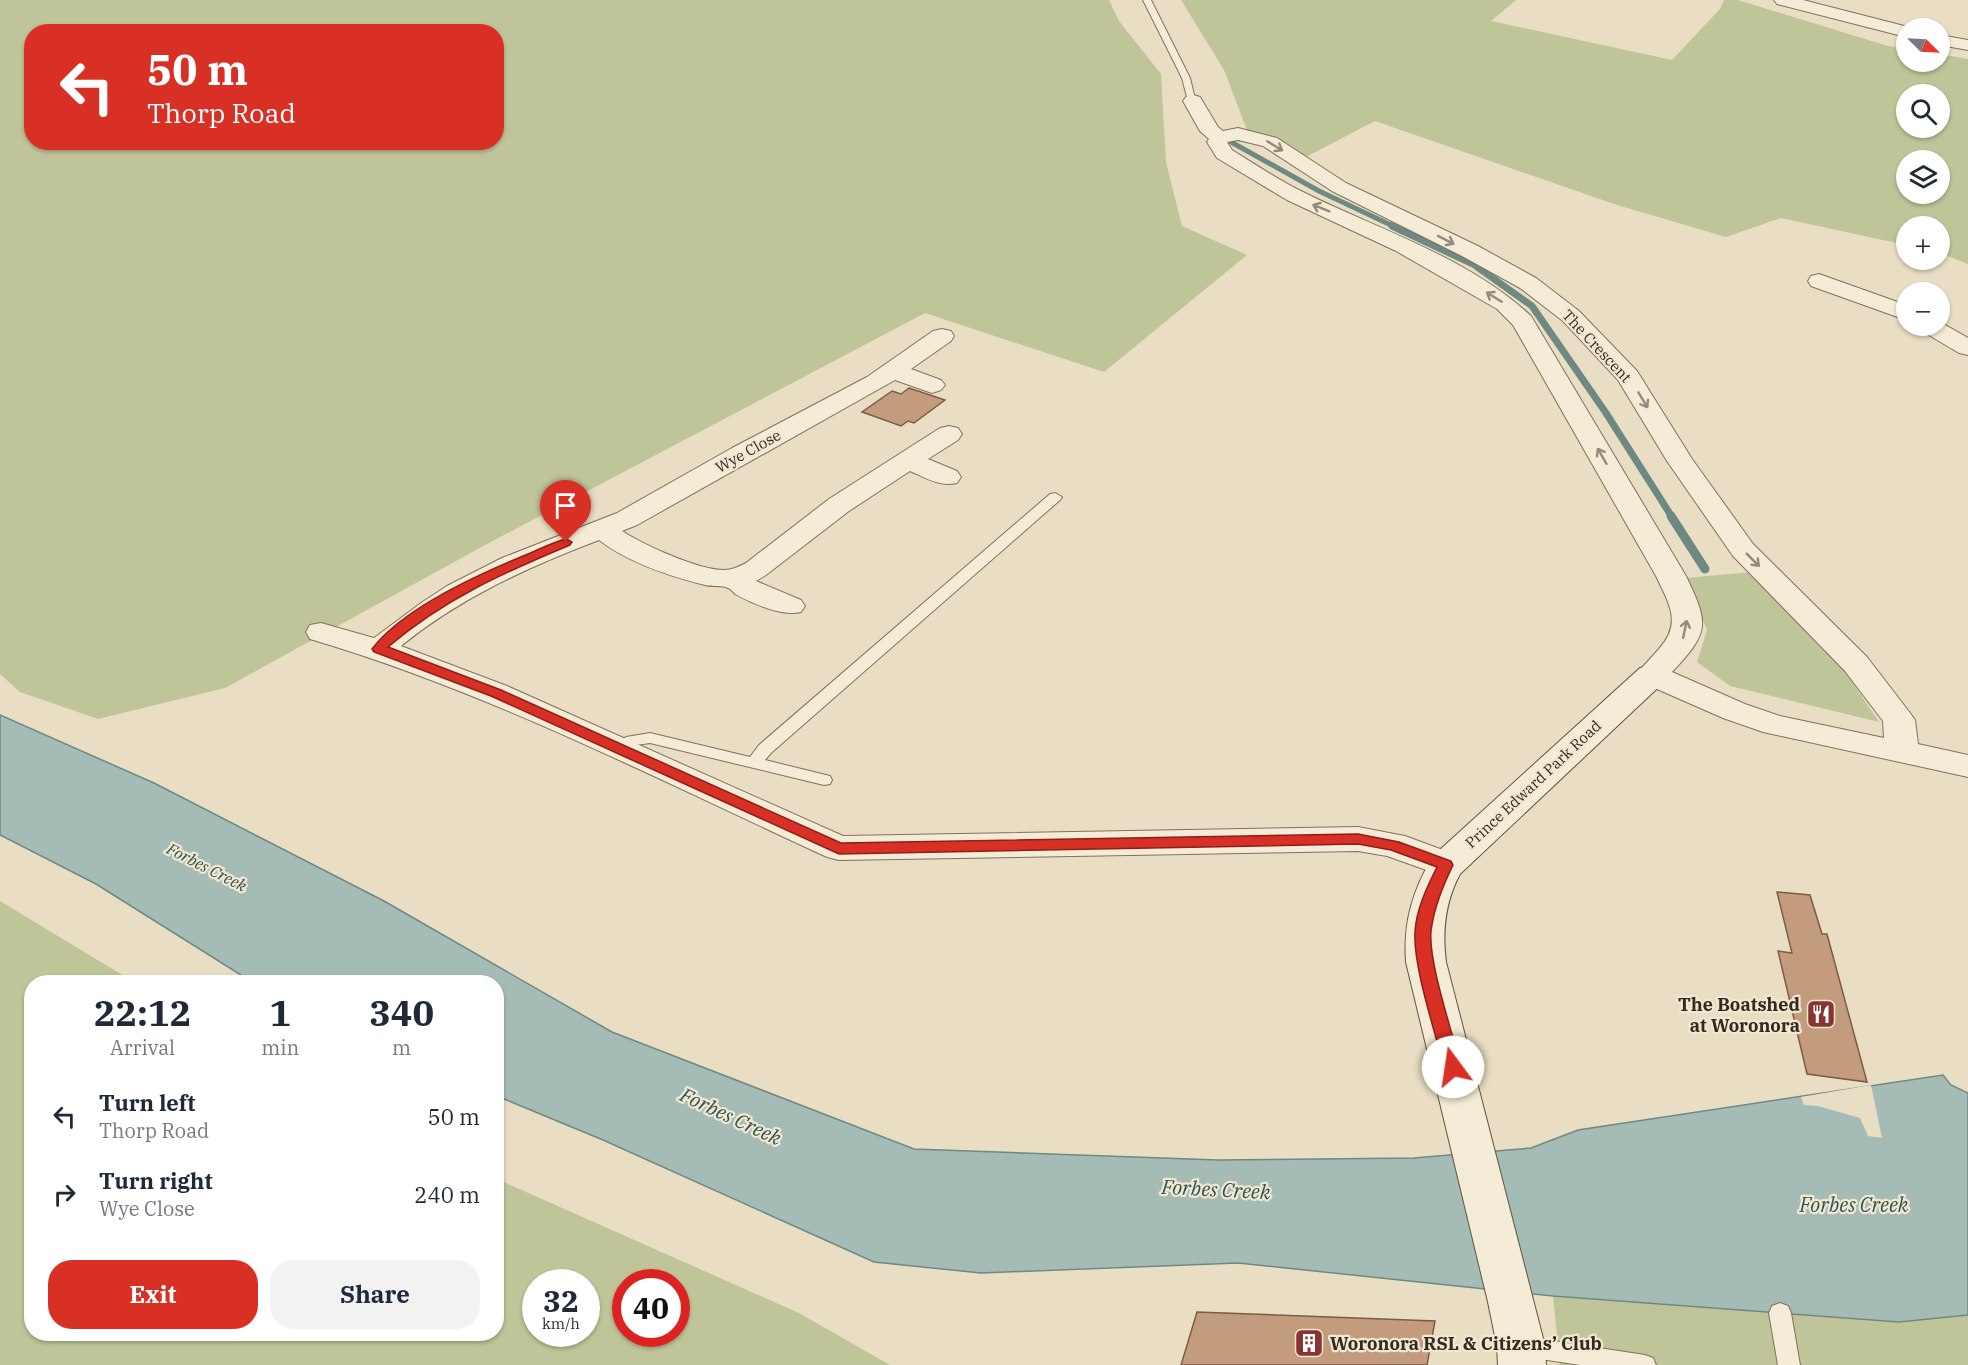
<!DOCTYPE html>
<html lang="en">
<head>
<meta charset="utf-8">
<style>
  :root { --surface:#fff; --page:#f2f2f3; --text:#1f2937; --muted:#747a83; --accent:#d93025 }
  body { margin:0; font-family:"IBM Plex Serif",serif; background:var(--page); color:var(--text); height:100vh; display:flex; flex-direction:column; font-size:22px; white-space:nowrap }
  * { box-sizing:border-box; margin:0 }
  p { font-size:20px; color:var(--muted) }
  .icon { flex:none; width:33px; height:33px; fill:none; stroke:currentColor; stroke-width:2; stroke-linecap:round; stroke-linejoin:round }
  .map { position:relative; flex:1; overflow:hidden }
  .sheet { position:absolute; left:24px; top:975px; width:480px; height:366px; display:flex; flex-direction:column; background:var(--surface); border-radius:24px; box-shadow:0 2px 4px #0004 }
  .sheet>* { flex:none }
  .top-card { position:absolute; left:24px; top:24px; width:480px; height:126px; border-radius:24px; box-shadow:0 2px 4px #0004; background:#d93025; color:#fff; overflow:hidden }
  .needle { width:39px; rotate:114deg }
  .controls { position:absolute; left:1896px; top:18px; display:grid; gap:12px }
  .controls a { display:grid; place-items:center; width:54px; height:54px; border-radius:50%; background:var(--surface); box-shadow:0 2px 4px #0004; font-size:30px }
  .speed { position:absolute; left:522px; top:1269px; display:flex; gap:12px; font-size:30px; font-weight:700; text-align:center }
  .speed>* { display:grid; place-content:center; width:78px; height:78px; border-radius:50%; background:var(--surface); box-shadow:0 2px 4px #0004; line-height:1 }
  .speed small { font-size:15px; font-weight:400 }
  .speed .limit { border:9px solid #d22; background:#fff; color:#111 }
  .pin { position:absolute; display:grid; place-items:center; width:51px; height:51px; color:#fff; margin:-62px -26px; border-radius:50% 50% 50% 0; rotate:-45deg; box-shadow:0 0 6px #0007 }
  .pin .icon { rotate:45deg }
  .me { position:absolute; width:66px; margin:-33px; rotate:346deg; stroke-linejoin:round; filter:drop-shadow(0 0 4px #0008) }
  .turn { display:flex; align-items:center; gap:21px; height:126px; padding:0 24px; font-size:27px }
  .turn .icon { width:78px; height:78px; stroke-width:2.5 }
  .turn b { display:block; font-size:42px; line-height:51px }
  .eta { display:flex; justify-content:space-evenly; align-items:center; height:102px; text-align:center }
  .eta b { font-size:36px; font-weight:700; line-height:42px }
  .action { display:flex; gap:12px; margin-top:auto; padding:12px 24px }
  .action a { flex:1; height:69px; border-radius:24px; background:var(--accent); color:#fff; font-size:24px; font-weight:700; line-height:69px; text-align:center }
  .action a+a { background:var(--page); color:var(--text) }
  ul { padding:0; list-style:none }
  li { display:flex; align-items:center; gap:18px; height:78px; padding:0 24px }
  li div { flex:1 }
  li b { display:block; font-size:22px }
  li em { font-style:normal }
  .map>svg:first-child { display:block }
</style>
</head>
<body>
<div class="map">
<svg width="1968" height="1365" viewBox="0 0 1968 1365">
  <rect width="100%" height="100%" fill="#e9dec4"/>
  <path fill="#c0c599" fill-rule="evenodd" d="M0,0H1109L1119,21L1161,74L1166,162L1182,226L1247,255L1104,372L925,313L487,544L225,688L98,719L20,692L0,674ZM32,32H496V142H32Z
    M1181,0H1516L1491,21L1672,60L1720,9L1724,0H1738L1888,46L1906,49V62H1940V54L1968,59V264L1940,253V226H1906V245L1781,218L1726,237L1617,205L1375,121L1304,158L1269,136L1247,130L1224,70ZM1906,94H1940V128H1906ZM1906,160H1940V194H1906Z
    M1752,572L1837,659L1879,722L1730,686L1697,662L1707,630L1685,578Z
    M0,901L134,982H32V1334H496L497,1179L799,1313L890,1365H0ZM536,1282H586V1334H536ZM626,1282H676V1334H626Z
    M1553,1296L1898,1322L1968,1315V1365H1560Z"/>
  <path fill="#a5bcb6" stroke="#6d8982" stroke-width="1.5" d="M0,715L154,783L384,901L612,1032L914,1149L1218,1160L1414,1158L1531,1148L1578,1130L1943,1075L1951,1085L1968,1093V1315L1899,1322L1553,1296L1238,1263L981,1273L874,1262L603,1140L497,1096L496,982H252L96,884L0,835Z"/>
  <path fill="#e9dec4" d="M1871,1085L1882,1138L1868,1136L1860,1118L1818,1106L1804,1105L1801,1097Z"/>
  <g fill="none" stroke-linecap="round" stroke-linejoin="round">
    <path stroke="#6d8982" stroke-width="5" d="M1231,142L1319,191L1395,227"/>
    <path stroke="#6d8982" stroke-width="7" d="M1392,226L1473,264L1532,306L1606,413L1672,517"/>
    <path stroke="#6d8982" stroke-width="9" d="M1671,516L1705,569"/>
  </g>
  <path fill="#c39b7d" stroke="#7d5c45" stroke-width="1.5" d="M909,388L945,400L914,423L908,421L901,426L862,412L892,391L901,394Z
    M1777,892L1810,895L1822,934H1827L1867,1082L1807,1074L1778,951L1792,953Z
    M1197,1312L1435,1321L1427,1365H1181Z"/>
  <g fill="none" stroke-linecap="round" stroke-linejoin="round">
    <g stroke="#81705c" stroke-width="2">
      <path id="lane" d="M1143,0H1151L1190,78L1196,103L1188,101L1182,78Z
        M1055,493L1062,497L1060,500L771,753L765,760L830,776L832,780L830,784L824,785L650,743L636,745L619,754L611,749L626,737L650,733L750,757L759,745L1050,494Z
        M1780,1303L1788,1306L1791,1313L1800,1365H1778L1769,1313L1772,1306Z
        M1527,1337L1645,1355L1653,1358L1656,1365H1580L1527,1357L1519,1354L1516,1347L1519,1340Z"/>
    </g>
    <g stroke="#81705c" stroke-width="2">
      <path id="street" d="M1774,0H1803L1912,28H1906V37L1777,4Z
        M1940,35L1968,40V50L1940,45Z
        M1193,95L1200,97L1218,127L1223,131L1238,128L1277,138L1346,183L1478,246L1536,278L1579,311L1637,371L1692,459L1753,544L1867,657L1910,713L1915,720L1918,744L1968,755V777L1763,732L1723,718L1641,682L1636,675C1643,666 1651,658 1658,650C1683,623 1669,604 1656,576L1513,325L1497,309L1396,251L1287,200L1217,158L1207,142L1209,139L1200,131L1183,101L1186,97ZM1238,140L1263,146L1332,191L1462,256L1520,288L1563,321L1618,380L1667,461L1733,556L1845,671L1883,721L1884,738L1780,716L1745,704L1672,672C1710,632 1709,624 1686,576L1531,316C1468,257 1379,230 1303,192C1278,180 1255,164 1232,150L1227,142Z
        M1819,274L1906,305V320L1811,286L1808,281L1811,276Z
        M1940,322L1968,338V355L1959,353L1922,331L1918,326H1940Z
        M942,329L951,331L954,336L951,341L911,369L941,380L945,385L941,390L932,393L895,380L637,525L622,531C644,545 698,570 724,570C732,570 738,567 746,563L829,499L940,428L949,426L958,428L962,434L958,440L928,459L957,471L961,477L957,483C940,487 926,478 910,471L849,511L766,575L756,581L801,600L805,606L801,612C783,617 751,603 735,594C733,592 731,589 728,588C722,585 712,587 705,585C669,576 629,563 599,540C528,567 460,598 401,646L507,686L843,836L1358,827L1405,836L1459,856L1464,865L1459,874L1446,877L1387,856L1358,851L839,860L827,857C657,779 489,692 310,639L306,632L310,625L321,623L374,638L421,603L447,586L502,558L617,513L732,448L867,377L933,331Z"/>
    </g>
    <g stroke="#63523f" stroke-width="2">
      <path id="secondary" d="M1652,665L1664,668L1668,675L1664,682L1460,874C1445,902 1442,931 1446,962L1545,1346L1546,1365H1498L1497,1346L1488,1302L1406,962C1403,922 1413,890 1433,856L1640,668Z"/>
    </g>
    <use href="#lane" fill="#f4ecd6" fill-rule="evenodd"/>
    <use href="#street" fill="#f4ecd6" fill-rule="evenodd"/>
    <use href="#secondary" fill="#f4ecd6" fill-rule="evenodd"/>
  </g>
  <defs><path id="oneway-shaft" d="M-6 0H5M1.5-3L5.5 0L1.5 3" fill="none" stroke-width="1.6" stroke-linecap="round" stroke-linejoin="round" transform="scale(1.5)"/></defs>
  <g stroke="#948a7a">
    <use href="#oneway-shaft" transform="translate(1275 146) rotate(32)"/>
    <use href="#oneway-shaft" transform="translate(1321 208) rotate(-158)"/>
    <use href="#oneway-shaft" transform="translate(1446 240) rotate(27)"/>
    <use href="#oneway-shaft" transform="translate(1494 297) rotate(-148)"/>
    <use href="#oneway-shaft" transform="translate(1643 400) rotate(59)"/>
    <use href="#oneway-shaft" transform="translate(1602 456) rotate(-120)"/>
    <use href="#oneway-shaft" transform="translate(1753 560) rotate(45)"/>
    <use href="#oneway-shaft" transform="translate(1685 629) rotate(-78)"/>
  </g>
  <path fill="#d93025" stroke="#8d1f18" stroke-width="1.5" d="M566,539L572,542L570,545C503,573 444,599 388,647L501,690L841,843L1358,834L1399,842L1451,861L1453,865C1443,886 1434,907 1431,931C1428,962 1453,1034 1461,1067L1459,1072L1453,1074L1447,1072L1444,1067C1435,1031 1413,967 1415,932C1416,910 1427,887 1437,867L1391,850L1358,844L839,854L491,696L374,652L372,649C403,608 481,573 528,554C540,549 553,542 566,539Z"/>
  <defs>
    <g id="restaurant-square" transform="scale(1.5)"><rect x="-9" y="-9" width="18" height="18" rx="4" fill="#893333" stroke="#f1e8d2"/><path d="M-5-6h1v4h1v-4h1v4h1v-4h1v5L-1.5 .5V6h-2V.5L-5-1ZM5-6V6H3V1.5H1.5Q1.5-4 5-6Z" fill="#fff"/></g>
    <g id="building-square" transform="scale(1.5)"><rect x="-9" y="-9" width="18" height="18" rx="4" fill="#893333" stroke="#f1e8d2"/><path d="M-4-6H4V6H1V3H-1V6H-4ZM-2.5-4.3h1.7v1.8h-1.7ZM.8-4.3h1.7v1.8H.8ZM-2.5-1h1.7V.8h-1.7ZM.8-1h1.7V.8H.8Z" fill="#fff"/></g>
  </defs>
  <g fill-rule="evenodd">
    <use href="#restaurant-square" x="1821" y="1014"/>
    <use href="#building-square" x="1309" y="1343"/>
  </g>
  <g text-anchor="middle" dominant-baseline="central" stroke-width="4.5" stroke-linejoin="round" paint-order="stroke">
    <g font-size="15" fill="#33291f" stroke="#f1e8d2">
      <text transform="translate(1597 346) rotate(47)">The Crescent</text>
      <text transform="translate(748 451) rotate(-29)">Wye Close</text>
      <text transform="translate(1533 784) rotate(-43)">Prince Edward Park Road</text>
    </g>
    <g font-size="16" font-style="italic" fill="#2f514f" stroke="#f1e8d2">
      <text transform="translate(207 867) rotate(27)">Forbes Creek</text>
    </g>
    <g font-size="18" font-weight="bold" fill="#33291f" stroke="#f1e8d2" text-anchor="end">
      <text x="1800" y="1004">The Boatshed<tspan x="1800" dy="21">at Woronora</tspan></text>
      <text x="1330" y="1343" text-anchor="start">Woronora RSL &amp; Citizens’ Club</text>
    </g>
    <g font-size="20" font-style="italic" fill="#2f514f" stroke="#f1e8d2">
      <text transform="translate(731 1116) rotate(25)">Forbes Creek</text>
      <text transform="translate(1216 1189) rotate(3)">Forbes Creek</text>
      <text x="1854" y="1204">Forbes Creek</text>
    </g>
  </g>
</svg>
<div class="controls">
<a><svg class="needle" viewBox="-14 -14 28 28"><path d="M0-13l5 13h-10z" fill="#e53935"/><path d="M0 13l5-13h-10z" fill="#747a83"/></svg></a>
<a><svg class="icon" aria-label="search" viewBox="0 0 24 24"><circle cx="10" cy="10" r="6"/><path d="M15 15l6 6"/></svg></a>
<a><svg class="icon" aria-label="layers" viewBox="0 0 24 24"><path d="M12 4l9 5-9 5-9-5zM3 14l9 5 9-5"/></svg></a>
<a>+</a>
<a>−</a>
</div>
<div class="speed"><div>32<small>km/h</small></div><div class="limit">40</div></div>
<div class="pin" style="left:566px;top:542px;background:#d93025"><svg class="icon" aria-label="arrive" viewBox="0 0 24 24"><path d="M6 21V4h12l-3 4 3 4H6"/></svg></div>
<svg class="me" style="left:1453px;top:1067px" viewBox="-20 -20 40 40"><circle r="19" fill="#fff"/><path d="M0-13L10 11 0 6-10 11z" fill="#d93025"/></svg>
<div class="top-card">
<div class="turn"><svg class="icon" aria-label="left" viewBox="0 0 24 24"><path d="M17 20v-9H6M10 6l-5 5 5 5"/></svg><div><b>50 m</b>Thorp Road</div></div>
</div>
<section class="sheet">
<div class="eta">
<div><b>22:12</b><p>Arrival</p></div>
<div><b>1</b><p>min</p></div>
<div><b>340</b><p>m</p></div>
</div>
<ul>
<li><svg class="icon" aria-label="left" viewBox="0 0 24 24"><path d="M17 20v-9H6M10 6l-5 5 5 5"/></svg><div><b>Turn left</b><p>Thorp Road</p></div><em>50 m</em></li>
<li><svg class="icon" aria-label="right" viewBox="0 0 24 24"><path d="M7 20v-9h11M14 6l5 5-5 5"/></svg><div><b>Turn right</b><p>Wye Close</p></div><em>240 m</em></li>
</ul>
<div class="action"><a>Exit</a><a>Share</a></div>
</section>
</div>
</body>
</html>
